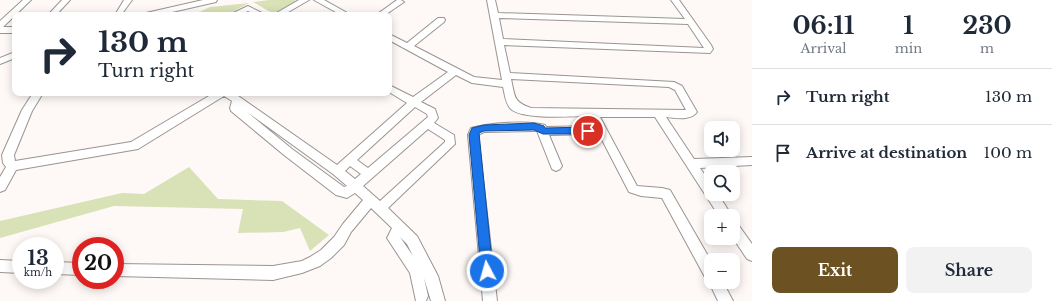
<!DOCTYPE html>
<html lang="en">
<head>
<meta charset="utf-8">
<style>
  :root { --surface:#fff; --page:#f2f2f3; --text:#1f2937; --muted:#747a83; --line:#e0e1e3; --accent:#6c5123 }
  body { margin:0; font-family:"Libre Baskerville",serif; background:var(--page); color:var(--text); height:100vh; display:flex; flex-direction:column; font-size:15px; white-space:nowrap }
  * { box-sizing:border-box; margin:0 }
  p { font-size:13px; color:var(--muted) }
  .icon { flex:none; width:22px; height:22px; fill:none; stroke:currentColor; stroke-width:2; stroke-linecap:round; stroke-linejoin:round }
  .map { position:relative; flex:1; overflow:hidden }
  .panel { display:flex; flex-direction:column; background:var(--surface); width:300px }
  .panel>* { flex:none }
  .banner { position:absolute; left:12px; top:12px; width:380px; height:84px; border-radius:8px; box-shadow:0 2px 10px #0003; background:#fff; color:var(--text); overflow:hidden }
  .tools { position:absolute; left:704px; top:121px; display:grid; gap:8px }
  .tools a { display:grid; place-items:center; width:36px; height:36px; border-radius:8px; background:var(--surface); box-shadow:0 2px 10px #0003; font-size:20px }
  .speed { position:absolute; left:12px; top:237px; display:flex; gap:8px; font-size:20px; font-weight:700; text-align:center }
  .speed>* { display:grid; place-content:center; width:52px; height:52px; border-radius:50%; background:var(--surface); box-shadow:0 2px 10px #0003; line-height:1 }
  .speed small { font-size:10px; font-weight:400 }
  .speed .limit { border:6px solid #d22; background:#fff; color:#111 }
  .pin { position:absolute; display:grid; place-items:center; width:34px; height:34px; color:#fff; margin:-17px; border:2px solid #fff; border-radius:50%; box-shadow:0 1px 4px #0007 }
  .me { position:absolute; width:44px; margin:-22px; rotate:354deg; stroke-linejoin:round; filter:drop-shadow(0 0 3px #0008) }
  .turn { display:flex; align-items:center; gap:14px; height:84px; padding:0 20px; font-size:18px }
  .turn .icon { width:52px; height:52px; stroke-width:2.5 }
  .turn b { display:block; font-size:28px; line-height:34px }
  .eta { display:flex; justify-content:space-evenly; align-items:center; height:68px; text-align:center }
  .eta b { font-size:24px; font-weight:800; line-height:28px }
  .button { display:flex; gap:8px; margin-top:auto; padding:8px 20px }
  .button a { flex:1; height:46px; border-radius:8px; background:var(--accent); color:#fff; font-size:16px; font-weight:800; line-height:46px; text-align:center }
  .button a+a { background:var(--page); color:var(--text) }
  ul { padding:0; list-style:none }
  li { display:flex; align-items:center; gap:12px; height:56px; padding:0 20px; border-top:1px solid var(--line) }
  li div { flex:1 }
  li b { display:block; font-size:15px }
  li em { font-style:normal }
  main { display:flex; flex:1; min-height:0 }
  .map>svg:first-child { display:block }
</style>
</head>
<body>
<main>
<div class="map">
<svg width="752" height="301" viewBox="0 0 752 301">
  <rect width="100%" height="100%" fill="#fef9f6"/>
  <path fill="#d9e1b6" d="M269,0H294L296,1L275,13H272L253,2Z
    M249,3L226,15H193L210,7Z
    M189,167L218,199L282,201L329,235L310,251L300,228L283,232L238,233L243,209L114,206L0,238V221L122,193L144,194Z"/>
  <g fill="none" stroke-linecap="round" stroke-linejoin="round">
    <g stroke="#9b9491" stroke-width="2">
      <path id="minor" d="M23,0H31L3,27H15V33H0V21Z
        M62,0H70L56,15H48Z
        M124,0H132L121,15H115Z
        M203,0H217L216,2L159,15H145L146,13Z
        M299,0H309L283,15H273Z
        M314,0H324L351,15H341Z
        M397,0H401L404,2L385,15H376Z
        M487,0H495L498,13L685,19L671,0H679L711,45L713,49L710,53L504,45L510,73L674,82L682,86L697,112C691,121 675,118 666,117L694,159L752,157V165L700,168L711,184V194H718L732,216H719L655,117H600L637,186L662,188L670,190L711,261V282H723L733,301H718L709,282L710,280L706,279L662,198L641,196L629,192L599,134L549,135L562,166L560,169L556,171L552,169L537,131H534L484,132L478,135L497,301H483L468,135L471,128C488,123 528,120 545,125L546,127L595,126L590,116C572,116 527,120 512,110C505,104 505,94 503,87L472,83L456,75L421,102L435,109L438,118L434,123L454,135L455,144L388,208L417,236L438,276L445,301H431L424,278L428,296L426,301H416L410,273L387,238L392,228L371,208L351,232L344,245L331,258L320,266L302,273L273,280L115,276V264L273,266L302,261L310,257L321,250L334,237L343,224L363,200L355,193L347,198L336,195L284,155L231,111L230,108L232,101L224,96L138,149L16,170L5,190L0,192V177L6,167L3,163L2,155L22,110L33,93H43L32,111L14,155L15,161L131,142L214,93H234L337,165L407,103L389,92V85L413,97L448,72L389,40V34L407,43L438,18H444L445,20L444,22L414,46L474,77L502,80ZM499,18L688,24L704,48L503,39ZM511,79L669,87L675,90L686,110L531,108C513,102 515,96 511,79ZM415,107L427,114L428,117L368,168L357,160ZM247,112L333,174L347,186L344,187L292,149ZM428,129L445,140V142L380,201L363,186ZM350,166L361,174L355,179L345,171ZM400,237L407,244L413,256Z
        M248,6L266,15H256L248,11L240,15H229Z
        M15,52V58L0,64V58Z
        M733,221L737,223L752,244V261L747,259L733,238Z
        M0,260L21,261V273L0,272Z
        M55,262L81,263V275L55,274Z"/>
    </g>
    <use href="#minor" fill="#fff" fill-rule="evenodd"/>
  </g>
  <path fill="#1a73e8" stroke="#114b97" d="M534,123L544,126L545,128L588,127L592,131L588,134H543L534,130L484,131L479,133L493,271L491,275L487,276L483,275L481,271L469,135L472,128L484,125Z"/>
</svg>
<div class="tools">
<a><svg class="icon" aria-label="sound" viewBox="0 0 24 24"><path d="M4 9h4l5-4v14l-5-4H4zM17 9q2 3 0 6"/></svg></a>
<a><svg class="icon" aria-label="search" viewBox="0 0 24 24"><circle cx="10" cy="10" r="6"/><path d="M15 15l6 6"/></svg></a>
<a>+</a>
<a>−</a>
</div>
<div class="speed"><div>13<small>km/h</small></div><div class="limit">20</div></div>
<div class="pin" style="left:588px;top:131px;background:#d93025"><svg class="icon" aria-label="arrive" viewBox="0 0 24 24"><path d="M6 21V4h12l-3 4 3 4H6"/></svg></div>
<svg class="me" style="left:487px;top:271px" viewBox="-20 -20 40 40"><circle r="17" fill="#1a73e8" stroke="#fff" stroke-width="3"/><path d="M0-11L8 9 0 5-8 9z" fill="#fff"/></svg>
<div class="banner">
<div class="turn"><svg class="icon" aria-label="right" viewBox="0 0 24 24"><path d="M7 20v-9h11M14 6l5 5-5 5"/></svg><div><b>130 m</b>Turn right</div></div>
</div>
</div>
<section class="panel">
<div class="eta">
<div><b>06:11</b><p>Arrival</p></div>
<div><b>1</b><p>min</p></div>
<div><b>230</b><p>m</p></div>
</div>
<ul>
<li><svg class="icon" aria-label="right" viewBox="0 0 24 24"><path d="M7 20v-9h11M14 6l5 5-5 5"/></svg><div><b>Turn right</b></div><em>130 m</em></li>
<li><svg class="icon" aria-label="arrive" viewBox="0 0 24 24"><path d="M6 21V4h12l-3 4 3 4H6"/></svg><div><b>Arrive at destination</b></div><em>100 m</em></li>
</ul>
<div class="button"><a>Exit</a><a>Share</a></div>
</section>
</main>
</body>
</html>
